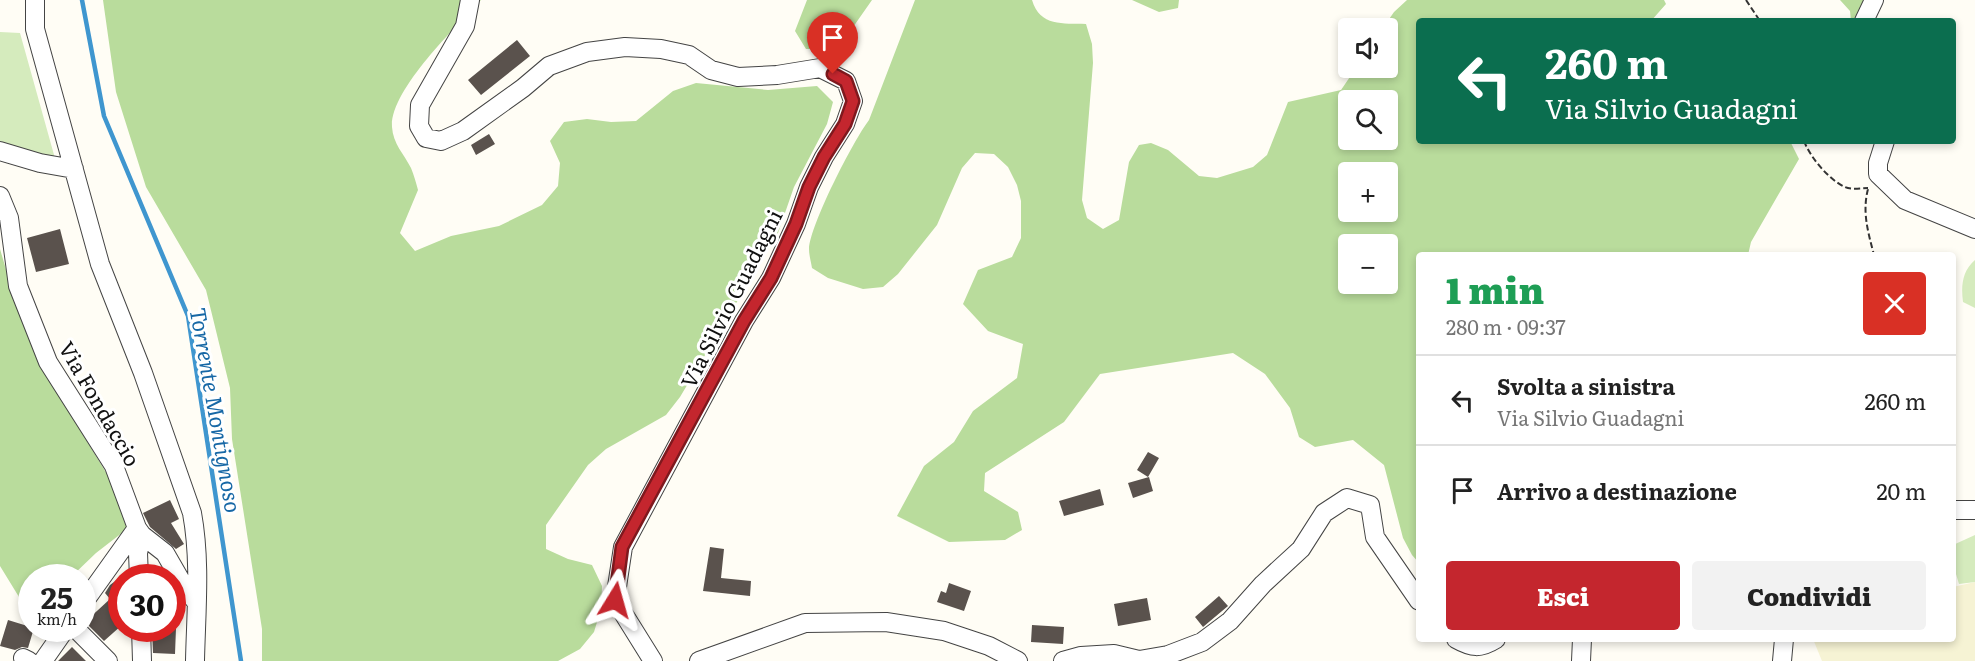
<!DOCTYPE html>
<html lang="it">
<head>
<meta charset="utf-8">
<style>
  :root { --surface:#fff; --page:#f2f2f2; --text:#222; --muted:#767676; --line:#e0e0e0; --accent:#c4262e }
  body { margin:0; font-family:Literata,serif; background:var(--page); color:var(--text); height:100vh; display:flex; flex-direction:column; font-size:22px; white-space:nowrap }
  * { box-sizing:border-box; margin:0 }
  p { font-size:20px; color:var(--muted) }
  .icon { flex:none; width:33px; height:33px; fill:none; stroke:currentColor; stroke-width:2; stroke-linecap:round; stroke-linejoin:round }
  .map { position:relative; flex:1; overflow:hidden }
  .sheet { position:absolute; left:1416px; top:252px; width:540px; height:390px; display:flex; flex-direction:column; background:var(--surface); border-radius:6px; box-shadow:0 3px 9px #0003 }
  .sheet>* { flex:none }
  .top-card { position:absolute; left:1416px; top:18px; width:540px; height:126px; border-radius:6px; box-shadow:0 3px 9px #0003; background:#0b6e4f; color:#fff; overflow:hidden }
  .buttons { position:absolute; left:1338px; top:18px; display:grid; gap:12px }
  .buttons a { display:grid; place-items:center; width:60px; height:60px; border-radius:6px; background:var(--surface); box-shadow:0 3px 9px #0003; font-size:30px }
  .speed { position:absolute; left:18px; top:564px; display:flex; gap:12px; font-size:30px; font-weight:700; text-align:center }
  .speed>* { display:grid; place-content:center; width:78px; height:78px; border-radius:50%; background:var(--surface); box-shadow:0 3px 9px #0003; line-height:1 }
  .speed small { font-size:15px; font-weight:400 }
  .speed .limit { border:9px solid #d22; background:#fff; color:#111 }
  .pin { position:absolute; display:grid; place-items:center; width:51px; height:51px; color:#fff; margin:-62px -26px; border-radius:50% 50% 50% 0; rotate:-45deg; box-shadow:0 0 6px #0007 }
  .pin .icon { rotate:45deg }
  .me { position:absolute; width:66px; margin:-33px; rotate:8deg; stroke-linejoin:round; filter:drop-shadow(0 0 4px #0008) }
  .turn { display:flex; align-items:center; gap:21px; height:126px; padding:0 30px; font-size:27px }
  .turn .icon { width:78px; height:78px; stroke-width:2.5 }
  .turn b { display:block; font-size:42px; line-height:51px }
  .round { display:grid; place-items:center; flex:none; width:63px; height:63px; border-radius:6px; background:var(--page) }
  .headline { display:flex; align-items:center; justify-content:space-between; height:102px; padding:0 30px }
  h1 { font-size:36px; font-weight:800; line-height:45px; color:#1e9e55 }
  .primary-button { display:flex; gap:12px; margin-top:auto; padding:12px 30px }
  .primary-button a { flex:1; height:69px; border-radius:6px; background:var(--accent); color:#fff; font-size:24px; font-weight:800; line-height:69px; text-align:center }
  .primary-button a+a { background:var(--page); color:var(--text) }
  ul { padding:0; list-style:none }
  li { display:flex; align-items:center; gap:18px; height:90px; padding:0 30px; border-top:2px solid var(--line) }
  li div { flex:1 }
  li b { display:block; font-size:22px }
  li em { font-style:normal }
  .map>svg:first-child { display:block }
</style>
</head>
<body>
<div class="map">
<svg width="1975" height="661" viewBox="0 0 1975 661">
  <rect width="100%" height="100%" fill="#fffdf5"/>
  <path fill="#f6f3d4" d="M1975,582V661H1822L1813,639H1953V587Z"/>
  <path fill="#d5ebbd" d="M0,32L20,33L56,162L0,144Z
    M1975,260V308L1963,302C1961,286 1962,271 1975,260Z
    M1975,535V582L1959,584L1953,564V545Z"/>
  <path fill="#b9dc9c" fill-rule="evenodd" d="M103,0H481C456,27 390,90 392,127C393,144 404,154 411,168C414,175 416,183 418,190L400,233L415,251L451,236L499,226L542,205L558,186L560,163L550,141L564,122L587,119L611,122L636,121L673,91L696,83L768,90L817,86L833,102L827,124L794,187L778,233L680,397L666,415L606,449L588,465L546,525V549L568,559L592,565L602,586L601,609L594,632L580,649L558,661H262V629L232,439L230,388L206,290L146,187L116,92Z
    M807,0H872L844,40L825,49H806L795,31Z
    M915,0H1032C1040,27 1063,23 1086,24L1092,44L1093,63L1082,200L1087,218L1103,229L1119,220L1129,162L1139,145L1151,143L1168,150L1199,176L1217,178L1253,167L1267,155L1288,102L1341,90L1356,68H1388V28H1383L1394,12L1407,0H1664L1666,4L1651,21H1419V141H1790L1799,159L1751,242L1748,255H1419V563L1412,555L1403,538L1384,465L1353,440L1315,447L1299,437L1290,408L1265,374L1233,353L1100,374L1064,422L985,473L984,491L1018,512L1022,530L1005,540L949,542L897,516L924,466L954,442L973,411L1017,378L1023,344L988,331L963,304L978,270L1012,257L1021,238V201L1017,185L1008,167L994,154L975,153L962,168L937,225L898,274L883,287L863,289L828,278L812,268C811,262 809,255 809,249C810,225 853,141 869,120ZM1388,100V140H1348V100ZM1388,172V212H1348V172ZM1388,244V284H1348V244Z
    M1132,0H1179L1178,8L1159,12Z
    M1840,0H1869L1859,21H1851L1850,11Z
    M0,249L10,283L40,364L110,479L127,529L96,553L71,577L32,578L31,595L19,597L0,566Z"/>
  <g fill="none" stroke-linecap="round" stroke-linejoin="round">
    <path stroke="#3f96cf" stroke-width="4.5" d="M82,0L104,116L188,316L241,661"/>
  </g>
  <path fill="#5a524d" d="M517,40L530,56L481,95L468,80Z
    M489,134L495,144L476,155L471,145Z
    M60,229L69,264L36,272L27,238Z
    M1148,452L1159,458L1148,477L1137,470Z
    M1149,477L1153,491L1133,498L1128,483Z
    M1100,489L1104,505L1064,516L1059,501Z
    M170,500L179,519L171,523L184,544L176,549L150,527L143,513Z
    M710,547L724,549L721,578L751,581L750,596L703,591Z
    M122,576V625L104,641L85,622L110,599L105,593L110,585Z
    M949,583L971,591L964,611L937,602L941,591L946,593Z
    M1219,596L1228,606L1203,627L1195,617Z
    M1147,598L1151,620L1118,626L1114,604Z
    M8,620L34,628L28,648L22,647L15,650L0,646Z
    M1032,625L1064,627L1063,644L1031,642Z
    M152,628H176L175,654L153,653Z
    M72,647L86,661H58Z"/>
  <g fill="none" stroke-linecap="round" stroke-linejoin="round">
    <g stroke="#444" stroke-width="20">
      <path id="minor" d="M35,0V29L100,264L143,373L192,513C201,562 196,612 195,661
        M470,0L465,26L420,105L419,126L426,138L441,141L463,131L523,88L549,66L587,52L625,47L661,49L689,55L711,70L738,77L777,75L820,68L846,81L853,101L845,124L824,157L809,187L796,224L771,278L744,321L623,547L615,600L653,661
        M1864,21L1874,0
        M1885,141L1878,163V174L1905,200L1975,229
        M0,151L40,163L74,169
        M0,196L9,218L18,286L48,362L114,466L137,528L142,535L165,553L184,586L196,602
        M1953,510H1975
        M139,578L138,553L142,535
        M82,605L137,528
        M75,628L108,661
        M141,628L142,661
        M1456,639C1472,648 1480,649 1496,639
        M23,658L29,661
        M43,661L66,628
        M699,661L805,623L886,622L944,631L989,646L1018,661
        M1063,661L1081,656L1114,654L1139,660L1168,655L1202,642L1230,621L1263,584L1301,549L1324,513L1347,498L1370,505L1375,537L1419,601
        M1581,661L1582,639
        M1782,661L1784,639"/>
    </g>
    <path stroke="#333" stroke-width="2" stroke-dasharray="6 3" stroke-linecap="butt" d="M1746,0L1760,21
      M1804,141C1810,157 1829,180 1845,187C1852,190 1861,188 1868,188
      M1868,189C1862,212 1868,232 1874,255"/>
    <use href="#minor" stroke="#fff" stroke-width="18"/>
  </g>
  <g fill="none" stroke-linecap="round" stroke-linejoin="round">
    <g stroke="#7f191e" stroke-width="15">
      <path id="route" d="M615,600L622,547L744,321L771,278L796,224L809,187L824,157L845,124L853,101L846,81L833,74"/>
    </g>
    <use href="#route" stroke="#c4262e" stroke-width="10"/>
  </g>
  <g text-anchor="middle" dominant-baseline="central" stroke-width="6" stroke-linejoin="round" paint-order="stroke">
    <g font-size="21" fill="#111" stroke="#fff">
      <text transform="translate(730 298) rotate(-63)">Via Silvio Guadagni</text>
      <text transform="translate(101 403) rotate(60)">Via Fondaccio</text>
    </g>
    <g font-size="22" font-style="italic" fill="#1768a6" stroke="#fff">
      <text transform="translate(217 410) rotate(80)">Torrente Montignoso</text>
    </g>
  </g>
</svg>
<div class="buttons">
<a><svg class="icon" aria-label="sound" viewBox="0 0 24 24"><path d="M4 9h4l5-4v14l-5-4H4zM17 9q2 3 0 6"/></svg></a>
<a><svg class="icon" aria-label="search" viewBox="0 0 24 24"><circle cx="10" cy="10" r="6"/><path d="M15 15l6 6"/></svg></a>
<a>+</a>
<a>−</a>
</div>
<div class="speed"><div>25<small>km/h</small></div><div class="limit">30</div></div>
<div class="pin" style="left:833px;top:74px;background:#d93025"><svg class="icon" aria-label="arrive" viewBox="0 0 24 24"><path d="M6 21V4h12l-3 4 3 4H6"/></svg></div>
<svg class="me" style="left:615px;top:600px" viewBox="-20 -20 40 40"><path d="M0-17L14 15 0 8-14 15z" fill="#c4262e" stroke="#fff" stroke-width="4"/></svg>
<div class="top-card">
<div class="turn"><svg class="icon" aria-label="left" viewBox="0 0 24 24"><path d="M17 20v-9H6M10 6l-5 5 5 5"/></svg><div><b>260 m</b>Via Silvio Guadagni</div></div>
</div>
<section class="sheet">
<div class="headline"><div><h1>1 min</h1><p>280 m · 09:37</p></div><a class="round" style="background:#d93025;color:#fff"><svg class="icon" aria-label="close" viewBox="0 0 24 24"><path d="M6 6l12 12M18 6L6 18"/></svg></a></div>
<ul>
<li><svg class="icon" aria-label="left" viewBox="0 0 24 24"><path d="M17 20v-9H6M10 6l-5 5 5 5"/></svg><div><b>Svolta a sinistra</b><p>Via Silvio Guadagni</p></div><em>260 m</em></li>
<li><svg class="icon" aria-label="arrive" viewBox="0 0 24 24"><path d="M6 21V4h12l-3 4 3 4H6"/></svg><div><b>Arrivo a destinazione</b></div><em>20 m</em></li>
</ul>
<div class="primary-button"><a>Esci</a><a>Condividi</a></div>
</section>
</div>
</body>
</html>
